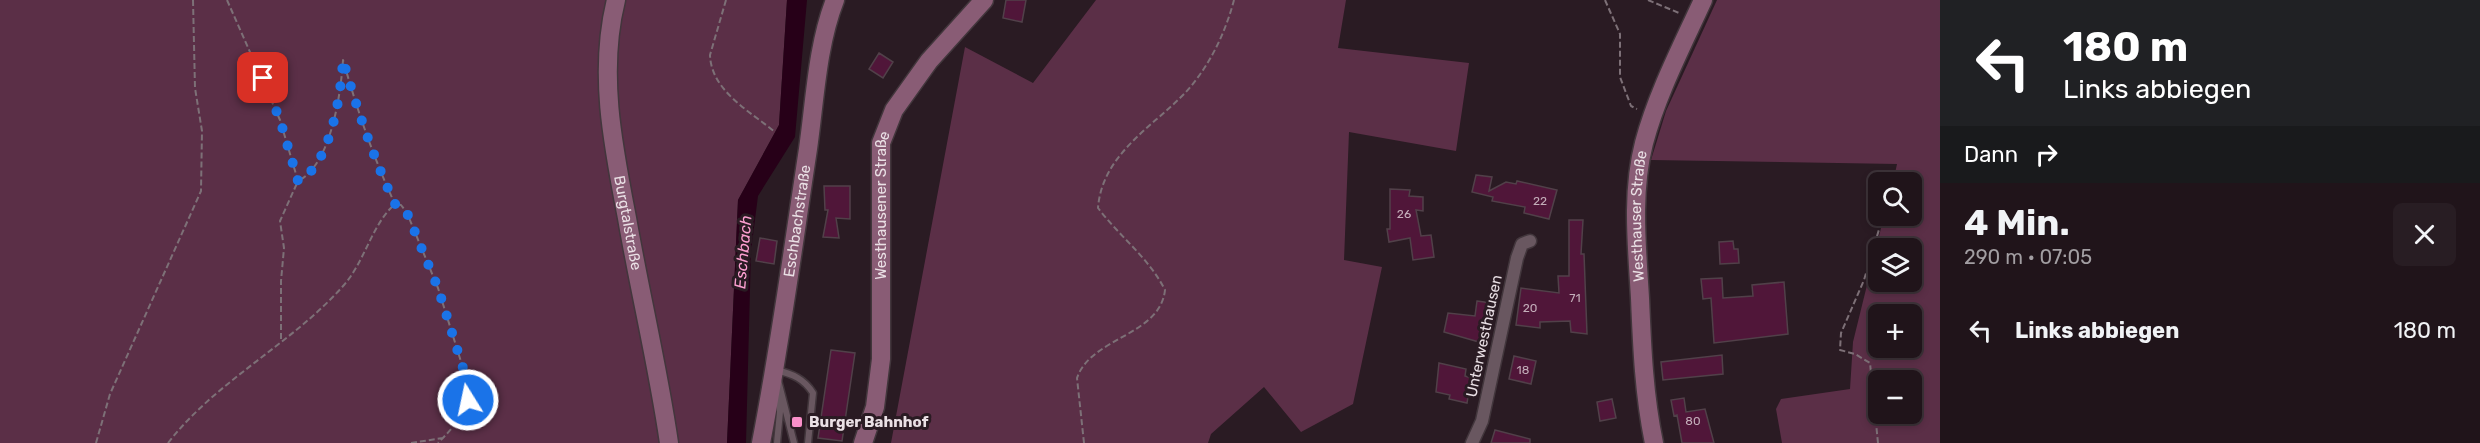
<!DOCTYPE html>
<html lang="de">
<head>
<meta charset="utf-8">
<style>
  :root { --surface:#20141a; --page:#281d23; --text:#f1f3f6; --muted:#a29ea2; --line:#3d3339 }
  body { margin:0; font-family:Rubik,sans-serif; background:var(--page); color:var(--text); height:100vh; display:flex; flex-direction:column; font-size:22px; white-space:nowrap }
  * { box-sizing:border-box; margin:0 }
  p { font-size:20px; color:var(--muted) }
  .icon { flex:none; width:33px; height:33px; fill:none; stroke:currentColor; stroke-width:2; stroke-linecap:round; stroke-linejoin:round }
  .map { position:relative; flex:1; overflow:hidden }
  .details { display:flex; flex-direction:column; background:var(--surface); width:540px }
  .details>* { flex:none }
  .banner { background:#202124; color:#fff; overflow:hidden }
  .controls { position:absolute; left:1868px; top:172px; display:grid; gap:12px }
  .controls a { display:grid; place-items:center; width:54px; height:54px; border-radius:9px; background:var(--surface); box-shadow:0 3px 9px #0003,0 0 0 2px var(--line); font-size:30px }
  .pin { position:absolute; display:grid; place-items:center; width:51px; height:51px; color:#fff; margin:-26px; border-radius:12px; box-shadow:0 3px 9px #0006 }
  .me { position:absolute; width:66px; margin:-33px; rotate:350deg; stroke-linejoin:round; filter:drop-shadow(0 0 4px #0008) }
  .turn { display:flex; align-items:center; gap:21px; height:126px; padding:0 24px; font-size:27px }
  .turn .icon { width:78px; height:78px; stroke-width:2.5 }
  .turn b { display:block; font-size:42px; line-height:51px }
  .then { display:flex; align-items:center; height:57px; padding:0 24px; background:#0003; gap:12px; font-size:22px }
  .round { display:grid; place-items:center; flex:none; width:63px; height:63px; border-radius:9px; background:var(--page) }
  .headline { display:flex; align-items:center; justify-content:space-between; height:102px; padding:0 24px }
  h1 { font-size:36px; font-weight:700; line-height:45px }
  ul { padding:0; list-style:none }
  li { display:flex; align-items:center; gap:18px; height:90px; padding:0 24px }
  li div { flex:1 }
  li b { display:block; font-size:22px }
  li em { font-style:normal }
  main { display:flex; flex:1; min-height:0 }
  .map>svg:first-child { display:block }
</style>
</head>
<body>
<main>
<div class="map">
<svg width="1940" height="443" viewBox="0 0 1940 443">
  <rect width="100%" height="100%" fill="#2a1b23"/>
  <path fill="#5b2f47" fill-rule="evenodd" d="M0,0H787L779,125L738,200L727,443H0Z
    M1096,0H1346L1338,48L1469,63L1456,151L1349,132L1344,260L1382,267L1353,404L1301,432L1264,387L1211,434L1208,443H891L965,47L1033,83Z
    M1717,0H1940V443H1782L1776,409L1781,399L1850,389L1853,342L1884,216H1911V183H1893L1897,164L1651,160L1666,111ZM1878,249H1911V282H1878ZM1878,315H1911V348H1878ZM1878,381H1911V414H1878Z"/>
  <path fill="#270018" d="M787,0H807L795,137L758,196L751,251L746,443H727L738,200L779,125Z"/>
  <path fill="#501639" stroke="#514049" stroke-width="1.5" d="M1006,0H1026L1022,22L1003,18Z
    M879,53L893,62L883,78L869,69Z
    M1476,175L1492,177L1489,191L1506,182L1516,184L1517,181L1557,190L1549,219L1524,213L1525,207L1492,201L1493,197L1472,192Z
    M824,186H850V219L836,218L839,238L823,237L828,210H825Z
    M1390,189L1410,190L1409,196L1423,197V211L1416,210L1421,236L1431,235L1434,257L1413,260L1410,238L1389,242L1387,229H1390Z
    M1569,220H1583L1581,254H1584L1587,334L1571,332L1570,321L1540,322V328L1516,325L1521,288L1559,293L1558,276H1569Z
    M760,238L777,241L774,264L756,261Z
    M1733,241L1734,249H1738L1739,263L1720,264L1719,242Z
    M1722,278L1723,298L1753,296L1752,285L1784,282L1788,334L1714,343L1711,298L1703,299L1701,279Z
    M1477,301L1491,303L1485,336L1481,335L1479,342L1444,332L1448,313L1475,316Z
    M831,350L855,353L842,441L818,438Z
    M1722,355L1723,374L1663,380L1661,362Z
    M1514,356L1536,361L1531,384L1509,379Z
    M1439,363L1466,369L1465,376L1471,378L1467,403L1449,399L1450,395L1436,392Z
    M1684,398L1686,412L1705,409L1714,443H1682L1677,415L1674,416L1671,400Z
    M1612,399L1616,418L1600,421L1597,402Z
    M1495,430L1530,439V443H1491Z"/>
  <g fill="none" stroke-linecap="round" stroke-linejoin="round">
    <g stroke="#42363c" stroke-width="9">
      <path id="service" d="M776,370C793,374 804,379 813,393L808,443
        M778,380L794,443
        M777,443L780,412L778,390"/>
    </g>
    <g stroke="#42363c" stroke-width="15">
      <path id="minor" d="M1472,443L1482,421L1517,258L1522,244L1530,241"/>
    </g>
    <g stroke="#42363c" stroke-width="21">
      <g id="secondary">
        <path id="s1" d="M616,0C598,72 613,146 627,218C640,293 658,367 669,443"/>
        <path id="s2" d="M761,443C780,346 793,247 808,149C815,100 817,46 835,0"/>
        <path id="s3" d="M863,443L875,407L881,359V143L894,110L929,61L984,0"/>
        <path id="s4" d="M1654,443C1644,395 1642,347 1640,298C1637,247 1631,193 1644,143C1657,94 1682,46 1703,0"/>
      </g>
    </g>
    <path stroke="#7d7077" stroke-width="2" stroke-dasharray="6 3" stroke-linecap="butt" d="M227,0L280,120L298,181C331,165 341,93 343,60C357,109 373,157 395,204L401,205L407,213L438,288L468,384C470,409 455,426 438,443
      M726,0L710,55C711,91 751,112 775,132
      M1605,0L1620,34V77L1631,106L1637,109
      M1648,0L1679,13
      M1892,183L1894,174
      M281,339V281L284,248L280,221L298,181
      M96,443L110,394L201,191L202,131L195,88L193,0
      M168,443C217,380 292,344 344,285C365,261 372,224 395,204
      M411,443L443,438
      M1084,443L1077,378C1091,337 1160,336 1165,290C1149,258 1120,237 1098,208C1102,155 1151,128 1185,93C1209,67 1225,34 1234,0
      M1878,443L1870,363L1855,354L1840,350L1841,333L1864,280L1883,216"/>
    <use href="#service" stroke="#695760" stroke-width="6"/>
    <use href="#minor" stroke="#695760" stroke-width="12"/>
    <use href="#secondary" stroke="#895c75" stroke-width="18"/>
  </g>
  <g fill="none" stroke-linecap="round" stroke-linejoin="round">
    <path stroke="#1a73e8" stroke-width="10" stroke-dasharray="0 18" d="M263,78L280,120L298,181C331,166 341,93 343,60C357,109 373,157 395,204L401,205L407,213L438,288L468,384V400"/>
  </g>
  <rect fill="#f98fc9" stroke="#2a1b23" stroke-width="2" x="791" y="416" width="12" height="12" rx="3"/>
  <g text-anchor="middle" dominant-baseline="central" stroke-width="6" stroke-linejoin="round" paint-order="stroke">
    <g font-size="12" fill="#c4aeba">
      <text x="1540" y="201">22</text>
      <text x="1404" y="214">26</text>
      <text x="1575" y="298">71</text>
      <text x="1530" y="308">20</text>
      <text x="1523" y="370">18</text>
      <text x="1693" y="421">80</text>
    </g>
    <g font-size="15" fill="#eae0e5" stroke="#2a1b23">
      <text stroke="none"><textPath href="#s3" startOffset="240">Westhausener Straße</textPath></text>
      <text stroke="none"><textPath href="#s4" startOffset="228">Westhauser Straße</textPath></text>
      <text stroke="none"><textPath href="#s2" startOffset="225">Eschbachstraße</textPath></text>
      <text stroke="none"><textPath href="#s1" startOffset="225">Burgtalstraße</textPath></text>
      <text transform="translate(1484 336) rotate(-78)">Unterwesthausen</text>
    </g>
    <g font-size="15" font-weight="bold" fill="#eae0e5" stroke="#2a1b23" text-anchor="start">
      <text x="809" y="422">Burger Bahnhof</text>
    </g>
    <g font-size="16" font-style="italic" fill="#fc9fd0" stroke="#2a1b23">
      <text transform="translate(743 252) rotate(-85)">Eschbach</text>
    </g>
  </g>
</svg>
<div class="controls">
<a><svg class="icon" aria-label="search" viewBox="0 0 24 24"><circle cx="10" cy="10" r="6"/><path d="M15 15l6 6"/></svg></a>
<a><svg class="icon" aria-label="layers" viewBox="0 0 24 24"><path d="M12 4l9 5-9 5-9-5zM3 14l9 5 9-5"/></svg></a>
<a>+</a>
<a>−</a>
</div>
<div class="pin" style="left:263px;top:78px;background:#d93025"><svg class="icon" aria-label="arrive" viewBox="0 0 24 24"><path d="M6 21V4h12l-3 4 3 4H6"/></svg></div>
<svg class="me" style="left:468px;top:400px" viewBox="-20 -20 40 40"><circle r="17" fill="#1a73e8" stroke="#fff" stroke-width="3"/><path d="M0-11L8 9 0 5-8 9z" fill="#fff"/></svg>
</div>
<section class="details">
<div class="banner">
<div class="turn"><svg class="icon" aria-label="left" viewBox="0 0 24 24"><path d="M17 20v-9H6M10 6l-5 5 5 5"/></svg><div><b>180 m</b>Links abbiegen</div></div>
<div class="then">Dann<svg class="icon" aria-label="right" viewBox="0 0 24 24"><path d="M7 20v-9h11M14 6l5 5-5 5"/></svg></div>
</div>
<div class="headline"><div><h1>4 Min.</h1><p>290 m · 07:05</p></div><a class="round"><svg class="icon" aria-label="close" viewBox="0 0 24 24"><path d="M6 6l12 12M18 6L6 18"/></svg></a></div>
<ul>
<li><svg class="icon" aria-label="left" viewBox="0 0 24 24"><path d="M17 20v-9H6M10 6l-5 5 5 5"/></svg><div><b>Links abbiegen</b></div><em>180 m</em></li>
</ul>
</section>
</main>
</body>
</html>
